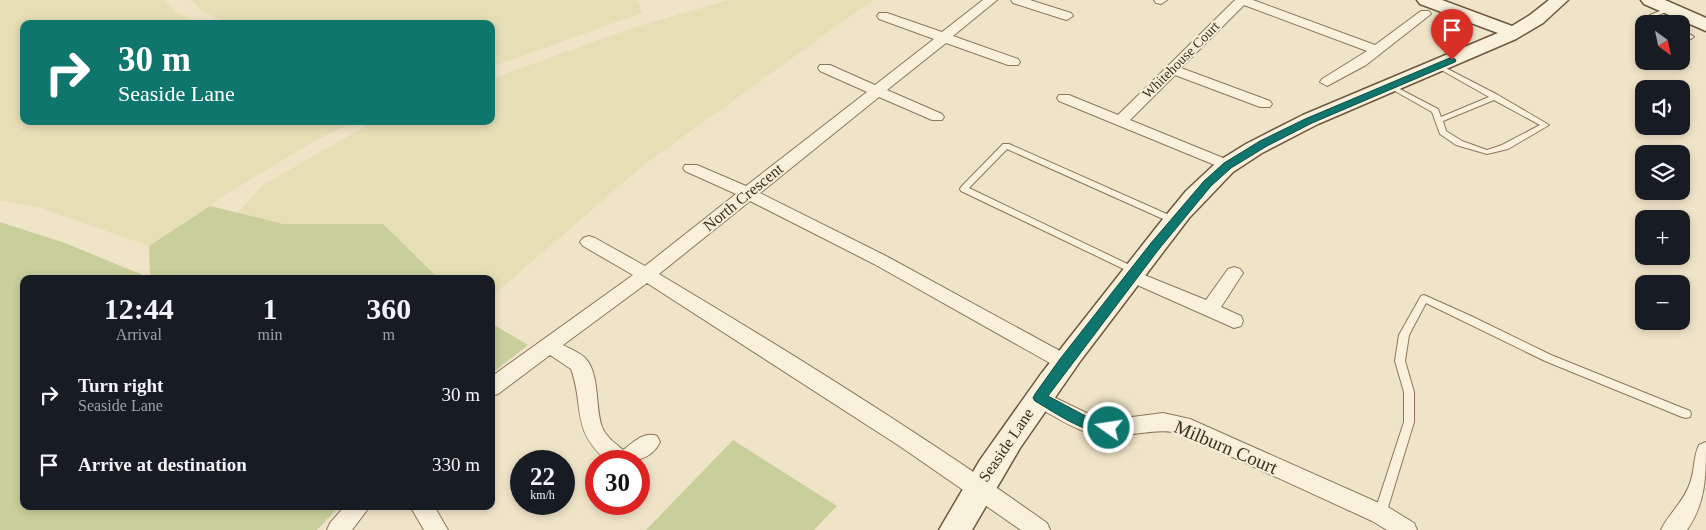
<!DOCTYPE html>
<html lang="en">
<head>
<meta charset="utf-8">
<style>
  :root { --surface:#171b24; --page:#242831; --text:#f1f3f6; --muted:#9ea1a6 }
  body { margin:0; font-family:"Times New Roman",serif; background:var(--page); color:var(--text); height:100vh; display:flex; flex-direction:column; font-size:19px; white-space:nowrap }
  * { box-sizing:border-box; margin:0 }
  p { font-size:16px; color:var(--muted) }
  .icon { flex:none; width:28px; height:28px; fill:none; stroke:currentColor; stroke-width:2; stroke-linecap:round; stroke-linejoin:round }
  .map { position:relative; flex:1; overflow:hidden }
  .sheet { position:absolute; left:20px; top:275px; width:475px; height:235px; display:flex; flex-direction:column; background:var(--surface); border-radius:10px; box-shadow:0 2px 8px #0003 }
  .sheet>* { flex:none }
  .top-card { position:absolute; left:20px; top:20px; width:475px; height:105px; border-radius:10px; box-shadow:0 2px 8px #0003; background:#0f766e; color:#fff; overflow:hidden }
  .needle { width:32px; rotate:147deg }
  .controls { position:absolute; left:1635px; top:15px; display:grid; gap:10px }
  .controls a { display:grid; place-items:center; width:55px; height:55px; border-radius:10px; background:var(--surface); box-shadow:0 2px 8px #0003; font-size:25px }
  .speed { position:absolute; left:510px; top:450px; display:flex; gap:10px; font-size:25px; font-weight:700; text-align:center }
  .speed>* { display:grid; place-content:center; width:65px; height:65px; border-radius:50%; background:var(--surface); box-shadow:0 2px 8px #0003; line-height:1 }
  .speed small { font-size:12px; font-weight:400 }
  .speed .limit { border:8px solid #d22; background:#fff; color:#111 }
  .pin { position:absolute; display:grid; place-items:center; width:42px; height:42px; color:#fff; margin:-51px -21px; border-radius:50% 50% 50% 0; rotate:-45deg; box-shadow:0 0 5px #0007 }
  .pin .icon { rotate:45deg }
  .me { position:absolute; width:55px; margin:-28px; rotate:283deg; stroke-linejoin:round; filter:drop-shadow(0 0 4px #0008) }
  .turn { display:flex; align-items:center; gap:18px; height:105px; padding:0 15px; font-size:22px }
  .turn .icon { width:65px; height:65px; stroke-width:2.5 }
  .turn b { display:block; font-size:35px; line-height:42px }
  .eta { display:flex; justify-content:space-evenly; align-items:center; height:85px; text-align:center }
  .eta b { font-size:30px; font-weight:600; line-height:35px }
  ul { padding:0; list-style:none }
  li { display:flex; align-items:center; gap:15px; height:70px; padding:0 15px }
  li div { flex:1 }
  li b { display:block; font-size:19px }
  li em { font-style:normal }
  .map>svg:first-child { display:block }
</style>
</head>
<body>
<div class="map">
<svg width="1706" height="530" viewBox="0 0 1706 530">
  <rect width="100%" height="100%" fill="#f0e4c8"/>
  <path fill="#e6deb5" d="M0,0H165L175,11L198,24H24V121H356L313,142L230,192L149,246L41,208L0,200Z
    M191,0H638L642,13L491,67V24H230L203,12Z
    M729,0H873L645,164L491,297V279H439L382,224H283L237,213L263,185L371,123L376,121H491V79L632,28Z"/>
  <path fill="#c9cf9b" d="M210,206L283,224H383L439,279H24V506H340L317,530H0V222L65,243L150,278L149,246Z
    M491,323L528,345L491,374Z
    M733,440L837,506L814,530H646Z"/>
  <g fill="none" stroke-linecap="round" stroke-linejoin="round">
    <g stroke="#8d765c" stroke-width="2">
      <path id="lane" d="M1670,7L1673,9L1672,10L1658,15L1671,24H1663L1650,15Z
        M1681,30L1693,36L1694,37L1691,39L1681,35Z
        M1438,64L1498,95L1549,125L1508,149L1487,154L1456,145L1440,134L1432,112L1386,86L1390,84L1392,85L1438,109L1441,117L1489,97L1436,67V65ZM1494,100L1540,125L1502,145L1487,150L1462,141L1446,131L1443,121Z
        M1003,144H1009L1178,219L1179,221L1178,223H1172L1007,149L969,188L1138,269L1139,271L1138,273H1132L961,191L960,189L961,187Z
        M1424,295L1471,316L1551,355L1690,411L1691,414L1690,417L1686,418L1682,417L1545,361L1426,303L1409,335L1405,361L1414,392V422L1386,514L1384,517L1380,519L1376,517L1374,514L1404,422V392L1395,361L1399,335L1421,296Z"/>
    </g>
    <g stroke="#8d765c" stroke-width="2">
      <path id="street" d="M983,0H997L953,36L1018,59L1020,62L1018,65H1008L946,43L887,90L942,114L944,117L942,120H932L879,97L760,193L886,256L1071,357L1074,362L1071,367L1064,369L1057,367L874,264L750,201L659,274C790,352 922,434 1047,523L1050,530H1021L901,447L647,283L563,345C570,349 581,353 586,359C600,375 595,408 602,427C606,437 615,443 623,450C634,442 644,431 657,436L660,442C649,464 628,461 607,461C570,428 585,408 571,369L550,355L498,394L491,396V377L633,275L583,246L580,242L583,238L589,236L595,238L645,266L736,194L685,171L683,168L685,165H697L746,186L867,92L820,71L818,68L820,65H830L875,85L934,39L879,19L877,16L879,13H887L942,32Z
        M1011,0H1030L1071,13L1073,16L1067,20L1063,19L1013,3Z
        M1154,0H1167L1161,4L1156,3Z
        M1235,0H1253L1375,45L1421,11H1429L1431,14L1366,65L1327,86L1320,82L1322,79L1367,51L1244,5L1181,68L1270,101L1272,104L1270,107H1260L1175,75L1130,120L1233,162L1235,165L1233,168L1227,170L1059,101L1057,98L1059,95H1069L1118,115Z
        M1234,267L1240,269L1243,273L1221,307L1241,316L1243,321L1241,326L1234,328L1126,280L1123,276L1126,272L1132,270L1206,300L1228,269Z
        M1039,390L1095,417L1109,420L1163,413L1190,419L1388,507L1414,523L1417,530H1387L1372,521L1180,433C1154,428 1135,436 1110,436C1083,437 1055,416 1032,404L1029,398L1032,392Z
        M1706,442C1706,476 1706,503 1687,530H1661C1668,514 1684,502 1690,483C1695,471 1693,457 1699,445Z
        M345,506H370L352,530H327L330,523Z
        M410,506H434L448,530H424Z"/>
    </g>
    <g stroke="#6f573f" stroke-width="3">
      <path id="secondary" d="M1417,0H1442L1512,26L1530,15L1549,0H1568L1543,23L1516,39L1318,124L1262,153L1233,172L1189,218L1081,360L1020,448L972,530H939L980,460L1041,374L1159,224L1186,191L1217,162L1246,144L1303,115L1498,33L1420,4Z
        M1641,0H1665L1706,18V31L1644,4Z"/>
    </g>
    <use href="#lane" fill="#faf1dc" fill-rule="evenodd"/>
    <use href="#street" fill="#faf1dc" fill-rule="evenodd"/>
    <use href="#secondary" fill="#faf1dc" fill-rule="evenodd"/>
  </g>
  <path fill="#0f766e" stroke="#0a4d48" d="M1452,57L1456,60L1455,62L1312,123L1267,146L1231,168L1211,186L1159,249L1048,396L1093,420L1114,424L1116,428L1114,432C1092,439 1054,412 1035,401L1033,398L1035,394L1060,359L1151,243L1204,181L1224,163L1260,141L1305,119Z"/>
  <g text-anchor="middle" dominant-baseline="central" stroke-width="4" stroke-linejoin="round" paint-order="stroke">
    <g font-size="14" fill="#3d2e20" stroke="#f7eed8">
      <text transform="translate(1181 60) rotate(-45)">Whitehouse Court</text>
    </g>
    <g font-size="16" fill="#3d2e20" stroke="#f7eed8">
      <text transform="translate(743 197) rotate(-39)">North Crescent</text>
      <text transform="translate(1006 445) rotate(-56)">Seaside Lane</text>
    </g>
    <g font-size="19" fill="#3d2e20" stroke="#f7eed8">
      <text transform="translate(1226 447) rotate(23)">Milburn Court</text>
    </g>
  </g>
</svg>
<div class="controls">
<a><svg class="needle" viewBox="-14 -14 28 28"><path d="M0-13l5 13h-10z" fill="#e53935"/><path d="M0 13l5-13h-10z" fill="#9ea1a6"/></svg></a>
<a><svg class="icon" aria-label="sound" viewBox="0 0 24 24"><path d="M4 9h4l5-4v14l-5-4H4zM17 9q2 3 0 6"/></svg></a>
<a><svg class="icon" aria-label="layers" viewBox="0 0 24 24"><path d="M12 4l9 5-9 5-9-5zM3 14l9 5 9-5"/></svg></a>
<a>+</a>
<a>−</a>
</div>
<div class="speed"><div>22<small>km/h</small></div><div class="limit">30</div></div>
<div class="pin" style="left:1452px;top:60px;background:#d93025"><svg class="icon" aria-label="arrive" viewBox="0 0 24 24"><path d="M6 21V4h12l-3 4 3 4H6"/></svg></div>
<svg class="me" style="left:1109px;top:428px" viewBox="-20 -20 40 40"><circle r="17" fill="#0f766e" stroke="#fff" stroke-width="3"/><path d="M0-11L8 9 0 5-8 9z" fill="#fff"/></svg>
<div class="top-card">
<div class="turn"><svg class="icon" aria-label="right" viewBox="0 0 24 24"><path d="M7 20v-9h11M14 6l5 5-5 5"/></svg><div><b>30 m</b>Seaside Lane</div></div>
</div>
<section class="sheet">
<div class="eta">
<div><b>12:44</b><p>Arrival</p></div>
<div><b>1</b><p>min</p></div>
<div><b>360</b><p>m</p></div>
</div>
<ul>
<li><svg class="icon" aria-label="right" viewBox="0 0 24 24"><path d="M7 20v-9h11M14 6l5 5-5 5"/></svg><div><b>Turn right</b><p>Seaside Lane</p></div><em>30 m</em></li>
<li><svg class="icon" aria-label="arrive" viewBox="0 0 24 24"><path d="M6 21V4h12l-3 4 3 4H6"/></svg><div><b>Arrive at destination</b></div><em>330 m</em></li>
</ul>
</section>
</div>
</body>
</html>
